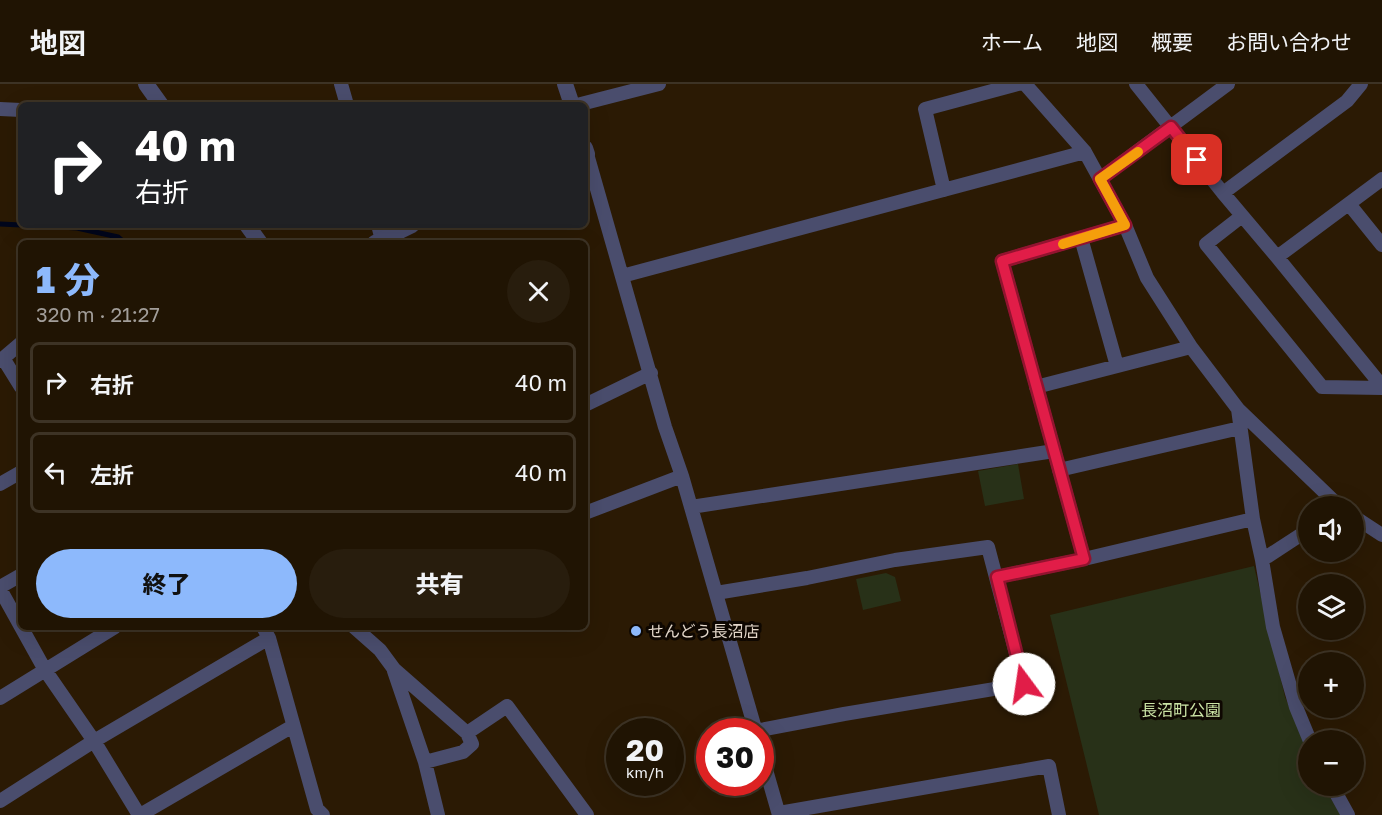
<!DOCTYPE html>
<html lang="ja">
<head>
<meta charset="utf-8">
<style>
  :root { --surface:#201403; --page:#281d0d; --text:#f1f3f6; --muted:#a29e9a; --line:#3d3325; --accent:#8db9fc }
  body { margin:0; font-family:"Golos Text","Noto Sans JP",sans-serif; background:var(--page); color:var(--text); height:100vh; display:flex; flex-direction:column; font-size:22px; white-space:nowrap }
  * { box-sizing:border-box; margin:0 }
  p { font-size:20px; color:var(--muted) }
  .icon { flex:none; width:33px; height:33px; fill:none; stroke:currentColor; stroke-width:2; stroke-linecap:round; stroke-linejoin:round }
  .map { position:relative; flex:1; overflow:hidden }
  .side { position:absolute; left:18px; top:156px; width:570px; height:390px; display:flex; flex-direction:column; background:var(--surface); border-radius:9px; box-shadow:0 6px 24px #0002,0 0 0 2px var(--line) }
  .side>* { flex:none }
  .top-card { position:absolute; left:18px; top:18px; width:570px; height:126px; border-radius:9px; box-shadow:0 6px 24px #0002,0 0 0 2px var(--line); background:#202124; color:#fff; overflow:hidden }
  .fabs { position:absolute; left:1298px; top:412px; display:grid; gap:12px }
  .fabs a { display:grid; place-items:center; width:66px; height:66px; border-radius:50%; background:var(--surface); box-shadow:0 6px 24px #0002,0 0 0 2px var(--line); font-size:30px }
  .speed { position:absolute; left:606px; top:634px; display:flex; gap:12px; font-size:30px; font-weight:700; text-align:center }
  .speed>* { display:grid; place-content:center; width:78px; height:78px; border-radius:50%; background:var(--surface); box-shadow:0 6px 24px #0002,0 0 0 2px var(--line); line-height:1 }
  .speed small { font-size:15px; font-weight:400 }
  .speed .limit { border:9px solid #d22; background:#fff; color:#111 }
  .pin { position:absolute; display:grid; place-items:center; width:51px; height:51px; color:#fff; margin:-26px; border-radius:12px; box-shadow:0 3px 9px #0006 }
  .me { position:absolute; width:66px; margin:-33px; rotate:346deg; stroke-linejoin:round; filter:drop-shadow(0 0 4px #0008) }
  .turn { display:flex; align-items:center; gap:21px; height:126px; padding:0 18px; font-size:27px }
  .turn .icon { width:78px; height:78px; stroke-width:2.5 }
  .turn b { display:block; font-size:42px; line-height:51px }
  .round { display:grid; place-items:center; flex:none; width:63px; height:63px; border-radius:32px; background:var(--page) }
  .overview { display:flex; align-items:center; justify-content:space-between; height:102px; padding:0 18px }
  h1 { font-size:36px; font-weight:800; line-height:45px; color:var(--accent) }
  .cta { display:flex; gap:12px; margin-top:auto; padding:12px 18px }
  .cta a { flex:1; height:69px; border-radius:36px; background:var(--accent); color:#111; font-size:24px; font-weight:800; line-height:69px; text-align:center }
  .cta a+a { background:var(--page); color:var(--text) }
  ul { padding:0; list-style:none }
  li { display:flex; align-items:center; gap:18px; height:81px; margin:0 12px 9px; padding:0 6px; border:3px solid var(--line); border-radius:9px }
  li div { flex:1 }
  li b { display:block; font-size:22px }
  li em { font-style:normal }
  header { display:flex; align-items:center; gap:36px; box-sizing:border-box; height:84px; padding:0 30px; background:var(--surface); border-bottom:2px solid var(--line) }
  header strong { font-size:28px }
  nav { display:flex; gap:33px; margin-inline-start:auto; font-size:21px }
  .map>svg:first-child { display:block }
</style>
</head>
<body>
<header>
<strong>地図</strong>
<nav><a>ホーム</a><a>地図</a><a>概要</a><a>お問い合わせ</a></nav>
</header>
<div class="map">
<svg width="1382" height="731" viewBox="0 0 1382 731">
  <rect width="100%" height="100%" fill="#2b1a04"/>
  <path fill="#283118" d="M1018,380L1024,415L985,422L978,387Z
    M1254,482L1285,613L1308,667V702H1323L1341,731H1099L1050,531Z
    M886,489L895,493L901,517L863,526L856,495Z"/>
  <g fill="none" stroke-linecap="round" stroke-linejoin="round">
    <path stroke="#00061c" stroke-width="5" d="M0,140L21,141
      M26,141L77,144L118,153L125,159"/>
    <path stroke="#4a4d6d" stroke-width="14" d="M341,0L347,21
      M1025,0L1085,68L1125,141L1147,194L1191,263L1238,325L1340,423
      M1136,0L1223,109L1277,173L1382,302
      M577,21L659,0
      M0,25L21,26
      M587,70L665,343L682,392L756,648
      M1100,95L1228,0
      M944,106L925,25L1018,0
      M1223,109L1347,17L1361,0
      M1349,120L1382,161
      M1242,132L1206,160L1322,303L1382,304
      M378,141L382,156
      M1081,154L1117,282
      M1277,173L1382,95
      M622,192L1085,68
      M3,274L21,303
      M0,277L21,259
      M1036,303L1191,263
      M585,321L651,289
      M1238,325L1253,435L1262,476L1273,543L1296,623L1310,657
      M1059,386L1240,344
      M0,400L21,388
      M691,423L1054,367
      M585,429L682,392
      M1353,432L1382,451
      M1084,475L1002,177L1125,141
      M1262,476L1308,446
      M997,493L1084,475L1253,435
      M0,503L21,491
      M0,505L45,586L94,657L139,731
      M716,509L807,494L895,476L988,463L1024,600L844,630L755,647
      M263,543L269,554L317,725L323,731
      M354,543L380,566L394,585L467,649L472,660L463,668L425,678
      M394,587L425,678L438,731
      M0,614L115,543
      M467,649L507,622L587,731
      M760,665L779,731
      M1332,702L1348,731
      M0,717L94,657L269,554
      M779,729L1049,682L1059,731
      M140,731L293,642"/>
    <path stroke="#4a4d6d" stroke-width="16" d="M146,0L161,21
      M565,0L572,21
      M585,64L587,70H585
      M247,141L260,159
      M375,159L412,141"/>
  </g>
  <g fill="none" stroke-linecap="round" stroke-linejoin="round">
    <g stroke="#92132f" stroke-width="15">
      <path id="route" d="M1024,600L997,493L1084,475L1002,177L1125,141L1100,95L1171,43L1197,76"/>
    </g>
    <use href="#route" stroke="#e11d48" stroke-width="10"/>
    <path stroke="#f59e0b" stroke-width="10" d="M1063,160L1125,141L1100,95L1138,68"/>
  </g>
  <circle fill="#8db9fc" stroke="#0e0701" stroke-width="2" cx="636" cy="547" r="6"/>
  <g text-anchor="middle" dominant-baseline="central" stroke-width="6" stroke-linejoin="round" paint-order="stroke">
    <g font-size="16" fill="#e3d7ca" stroke="#0e0701" text-anchor="start">
      <text x="648" y="547">せんどう長沼店</text>
    </g>
    <g font-size="16" fill="#cbe4a6" stroke="#0e0701">
      <text x="1181" y="626">長沼町公園</text>
    </g>
  </g>
</svg>
<div class="fabs">
<a><svg class="icon" aria-label="sound" viewBox="0 0 24 24"><path d="M4 9h4l5-4v14l-5-4H4zM17 9q2 3 0 6"/></svg></a>
<a><svg class="icon" aria-label="layers" viewBox="0 0 24 24"><path d="M12 4l9 5-9 5-9-5zM3 14l9 5 9-5"/></svg></a>
<a>+</a>
<a>−</a>
</div>
<div class="speed"><div>20<small>km/h</small></div><div class="limit">30</div></div>
<div class="pin" style="left:1197px;top:76px;background:#d93025"><svg class="icon" aria-label="arrive" viewBox="0 0 24 24"><path d="M6 21V4h12l-3 4 3 4H6"/></svg></div>
<svg class="me" style="left:1024px;top:600px" viewBox="-20 -20 40 40"><circle r="19" fill="#fff"/><path d="M0-13L10 11 0 6-10 11z" fill="#e11d48"/></svg>
<div class="top-card">
<div class="turn"><svg class="icon" aria-label="right" viewBox="0 0 24 24"><path d="M7 20v-9h11M14 6l5 5-5 5"/></svg><div><b>40 m</b>右折</div></div>
</div>
<section class="side">
<div class="overview"><div><h1>1 分</h1><p>320 m · 21:27</p></div><a class="round"><svg class="icon" aria-label="close" viewBox="0 0 24 24"><path d="M6 6l12 12M18 6L6 18"/></svg></a></div>
<ul>
<li><svg class="icon" aria-label="right" viewBox="0 0 24 24"><path d="M7 20v-9h11M14 6l5 5-5 5"/></svg><div><b>右折</b></div><em>40 m</em></li>
<li><svg class="icon" aria-label="left" viewBox="0 0 24 24"><path d="M17 20v-9H6M10 6l-5 5 5 5"/></svg><div><b>左折</b></div><em>40 m</em></li>
</ul>
<div class="cta"><a>終了</a><a>共有</a></div>
</section>
</div>
</body>
</html>
